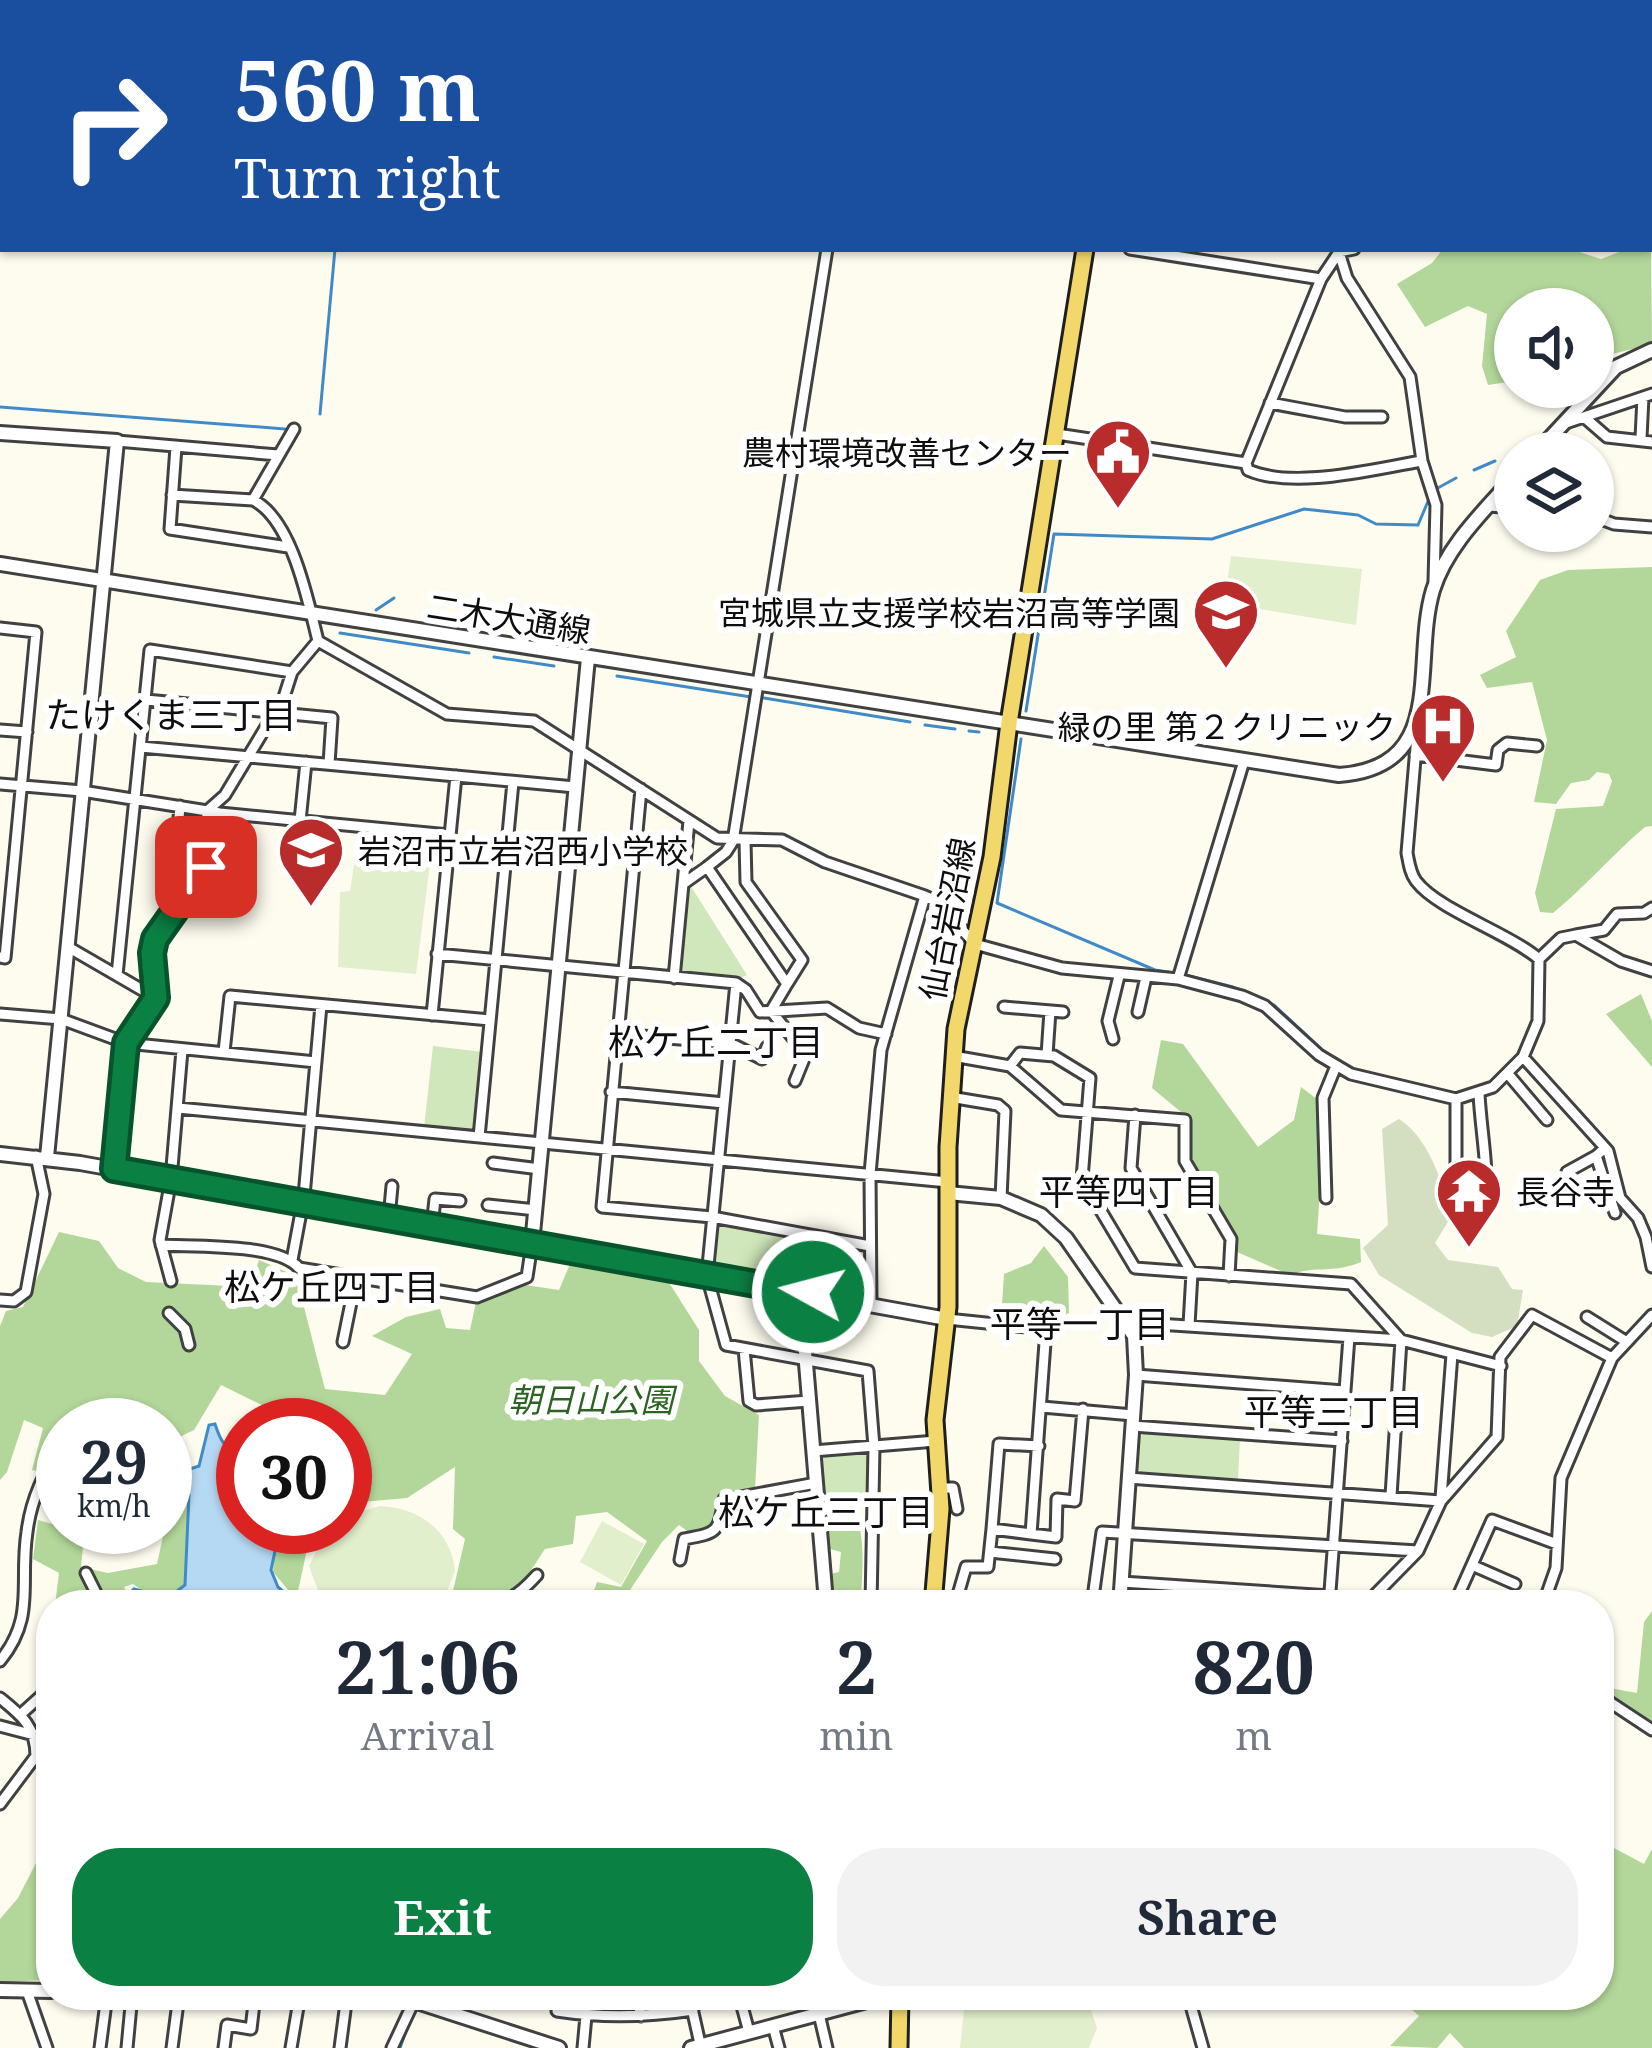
<!DOCTYPE html>
<html lang="en">
<head>
<meta charset="utf-8">
<style>
  :root { --surface:#fff; --page:#f2f2f3; --text:#1f2937; --muted:#747a83; --accent:#0b8043 }
  body { margin:0; font-family:"Noto Serif","Noto Sans JP",serif; background:var(--page); color:var(--text); height:100vh; display:flex; flex-direction:column; font-size:45px; white-space:nowrap }
  * { box-sizing:border-box; margin:0 }
  p { font-size:39px; color:var(--muted) }
  .icon { flex:none; width:66px; height:66px; fill:none; stroke:currentColor; stroke-width:2; stroke-linecap:round; stroke-linejoin:round }
  .map { position:relative; flex:1; overflow:hidden }
  .side { position:absolute; left:36px; top:1590px; width:1578px; height:420px; display:flex; flex-direction:column; background:var(--surface); border-radius:48px; box-shadow:0 3px 9px #0004 }
  .side>* { flex:none }
  .guide { position:absolute; left:0px; top:0px; width:1653px; height:252px; box-shadow:0 3px 9px #0004; background:#1a4fa0; color:#fff; overflow:hidden }
  .buttons { position:absolute; left:1494px; top:288px; display:grid; gap:24px }
  .buttons a { display:grid; place-items:center; width:120px; height:120px; border-radius:50%; background:var(--surface); box-shadow:0 3px 9px #0004; font-size:60px }
  .speed { position:absolute; left:36px; top:1398px; display:flex; gap:24px; font-size:60px; font-weight:700; text-align:center }
  .speed>* { display:grid; place-content:center; width:156px; height:156px; border-radius:50%; background:var(--surface); box-shadow:0 3px 9px #0004; line-height:1 }
  .speed small { font-size:30px; font-weight:400 }
  .speed .limit { border:18px solid #d22; background:#fff; color:#111 }
  .pin { position:absolute; display:grid; place-items:center; width:102px; height:102px; color:#fff; margin:-51px; border-radius:24px; box-shadow:0 6px 18px #0006 }
  .me { position:absolute; width:132px; margin:-66px; rotate:277deg; stroke-linejoin:round; filter:drop-shadow(0 0 9px #0008) }
  .turn { display:flex; align-items:center; gap:42px; height:252px; padding:0 36px; font-size:54px }
  .turn .icon { width:156px; height:156px; stroke-width:2.5 }
  .turn b { display:block; font-size:84px; line-height:102px }
  .eta { display:flex; justify-content:space-evenly; align-items:center; height:204px; text-align:center }
  .eta b { font-size:72px; font-weight:700; line-height:84px }
  .button { display:flex; gap:24px; margin-top:auto; padding:24px 36px }
  .button a { flex:1; height:138px; border-radius:48px; background:var(--accent); color:#fff; font-size:48px; font-weight:700; line-height:138px; text-align:center }
  .button a+a { background:var(--page); color:var(--text) }
  .map>svg:first-child { display:block }
</style>
</head>
<body>
<div class="map">
<svg width="1652" height="2048" viewBox="0 0 1652 2048">
  <rect width="100%" height="100%" fill="#fefcef"/>
  <path fill="#cfe7ba" d="M690,885L747,975L738,979L677,971L685,888Z
    M433,1046L483,1052L474,1134L424,1128Z
    M717,1225L808,1240L812,1248L811,1280L808,1283L716,1267Z
    M1145,1432L1240,1438L1238,1480L1143,1474L1138,1469L1139,1437Z
    M861,1450L867,1456V1505L854,1507L847,1500L822,1498L817,1465L820,1455Z"/>
  <path fill="#b3d79a" d="M1650,150L1652,344L1593,359V309H1515V381L1488,385L1482,366L1487,314L1468,306L1425,327L1397,284L1432,263L1443,249H1570L1601,259L1627,249H1650Z
    M1652,567V826L1645,827C1613,854 1586,886 1553,913L1540,912L1535,893L1556,809L1603,806L1612,781L1609,774L1597,772L1589,780L1571,783L1556,804L1534,802L1547,740L1532,682L1487,688L1480,675L1516,657L1506,631L1540,580L1568,570Z
    M1641,994L1652,1021V1067L1606,1014Z
    M1161,1040L1183,1044L1258,1147L1294,1120L1301,1087L1318,1100L1322,1163L1317,1234L1360,1239L1361,1262C1333,1274 1315,1265 1290,1275L1237,1252L1229,1223L1193,1169L1187,1117L1152,1088Z
    M59,1232L99,1241L118,1268L146,1282L231,1286L255,1272L259,1260L296,1276L325,1389L385,1395L412,1354L372,1336L406,1317L440,1309L446,1328L470,1330L476,1302L525,1285L559,1290L570,1264L668,1281L699,1330V1361L725,1396L759,1415L755,1489L698,1539L679,1525L662,1542L628,1593H593L597,1582L621,1587L647,1541L607,1512L576,1516L573,1544L545,1549C531,1569 517,1600 487,1599C466,1598 470,1593 450,1604L465,1539L453,1529L455,1467L407,1498L362,1502L345,1509V1425H254L248,1420L251,1412L270,1420L274,1411L221,1385L194,1430L165,1444V1425H63V1477L32,1470L43,1428L24,1420L7,1472L0,1480V1326L6,1311L23,1307Z
    M1044,1246L1068,1277L1069,1313L1045,1324L1001,1320L1004,1274L1031,1263Z
    M179,1468L195,1491L188,1581L181,1597L160,1603L133,1584L124,1587L133,1605H55L59,1573L33,1559L38,1520L63,1527H85L81,1567L108,1573L157,1564L165,1527V1474Z
    M825,1495C874,1499 861,1568 861,1605H832L830,1574L839,1572L841,1552L830,1549Z
    M267,1527H319L308,1545L298,1591L310,1605H301L273,1572L275,1535Z
    M1652,1611V1721L1599,1691V1686L1637,1693L1644,1622Z
    M1599,1840L1644,1864L1652,1849V2048H1464L1450,2033L1437,2048L1390,2046L1419,2016L1401,2000L1409,1995H1599Z
    M51,1856V1980L0,1982V1919L18,1898L38,1859Z"/>
  <path fill="#d4dfc1" d="M1399,1119C1423,1134 1437,1167 1445,1194L1457,1197V1207L1435,1243L1448,1260L1498,1267L1512,1289L1523,1290L1517,1326L1492,1337L1472,1333L1379,1275L1363,1248L1388,1225L1382,1129Z"/>
  <path fill="#e1efcc" d="M1231,556L1362,569L1356,625L1224,603Z
    M367,846L425,852L430,864L416,974L338,967L340,892L350,891L355,859Z
    M380,1506C419,1508 451,1530 455,1571L442,1605L323,1604L309,1566L329,1527H345V1516Z
    M602,1521L644,1544L621,1585L580,1562Z
    M1021,1995H1086L1097,2028L1089,2048H960L964,2009Z"/>
  <path fill="#b6d9f3" stroke="#408bc7" stroke-width="3" d="M215,1424C220,1439 224,1452 243,1448V1527H280L271,1570L278,1587L299,1605H133L129,1594L134,1589L168,1598L185,1585L189,1495L174,1483L172,1475L199,1466L209,1425Z"/>
  <g fill="none" stroke-linecap="round" stroke-linejoin="round">
    <path stroke="#408bc7" stroke-width="3" d="M358,3L359,0
      M0,407L285,429
      M320,414L335,249
      M1474,470L1495,461
      M1436,489L1456,478
      M376,610L394,598
      M340,633L469,653
      M494,657L554,666
      M617,676L751,697
      M764,698L910,722
      M1026,711L1054,534L1212,539L1304,509L1358,515L1376,524L1418,525L1429,499
      M925,725L955,729
      M969,731L979,732
      M1021,739L997,903L1155,970L1174,973
      M1185,975L1233,987L1274,1005L1328,1055
      M451,1997L465,1995
      M400,2048L411,2017"/>
    <g stroke="#414141" stroke-width="15">
      <path id="minor" d="M866,3L867,0
        M1309,3V0
        M1650,35H1652
        M1650,116H1652
        M1130,249L1321,279
        M1338,249L1347,278L1410,377L1422,461L1436,505L1434,581
        M1270,403L1345,417H1382
        M1584,417L1607,437L1652,442
        M1566,423L1652,394
        M1057,434L1246,463L1248,470C1294,490 1373,469 1422,461
        M1641,438L1643,397
        M117,441L278,455
        M176,447L170,529L288,547
        M1246,463L1321,279L1339,252L1354,249
        M253,500L294,429
        M1489,506L1515,508
        M1593,516L1614,524L1652,527
        M0,628L36,632L5,958L0,957
        M318,641L447,714L534,721L717,838L782,840L825,862L925,896L936,901L975,944L1062,968L1178,979L1242,996L1265,1006L1319,1055L1351,1074L1456,1099L1493,1087L1523,1057L1538,1021L1539,959C1507,932 1438,910 1416,881C1410,873 1409,863 1407,853L1418,724
        M146,700L332,718L329,764
        M0,730L27,732
        M141,747L575,787
        M1415,755L1496,765L1498,750L1507,743L1537,746
        M0,784L82,791L220,813L449,835
        M641,789L602,1207L712,1217L870,1246
        M300,821L306,762
        M745,841L746,882L802,960L787,984
        M707,867L726,852L733,841L827,249
        M683,884L707,867L787,984L771,1011L806,1054L795,1081
        M171,915L180,806
        M1576,935L1604,930L1617,914L1644,913L1652,908
        M68,947L156,998
        M437,954L736,983L746,990L760,1012L827,1008L859,1028L886,1034
        M1539,959L1561,938L1576,935L1621,961L1652,971
        M117,975L150,650L292,672
        M674,978L689,821
        M1178,979L1244,761
        M736,983L707,1276L726,1345L868,1371L874,1447L871,1605
        M1004,1007L1063,1012
        M1138,1012L1146,977
        M0,1014L61,1019L126,1043L316,1062
        M432,1015L456,776
        M617,1034L730,1043L762,1059L767,1047
        M1113,1039L1108,1021L1119,976
        M224,1052L230,996L490,1020
        M1047,1055L1050,1011
        M953,1056L1010,1066L1061,1110L1185,1120V1161L1231,1239L1229,1276
        M1523,1057L1608,1151L1620,1198L1638,1218L1646,1237L1652,1267
        M1010,1066L1020,1053L1054,1056L1090,1078L1082,1179L1135,1268L1351,1284L1401,1340L1391,1496
        M1508,1074L1547,1120
        M611,1092L724,1103
        M1479,1094C1481,1132 1489,1168 1485,1205
        M950,1097L998,1105L1005,1111L1001,1198
        M1456,1099V1167
        M178,1108L948,1182
        M1135,1115L1131,1168L1192,1273L1189,1325
        M479,1137L513,782
        M1605,1148L1596,1156L1615,1213
        M493,1163L540,1169
        M114,1169L126,1043L156,998L151,953L155,939L205,867L207,811L225,795L284,697L292,672L318,641C308,601 292,519 253,500L172,495
        M1567,1172L1596,1156
        M1326,1198L1323,1098L1336,1066
        M488,1205L536,1210
        M389,1218L392,1186
        M432,1226L435,1199L460,1201
        M161,1245C195,1247 277,1243 299,1268L477,1297L527,1277L532,1244
        M292,1260L304,1196L321,1005
        M171,1281L160,1240L171,1179L182,1050
        M813,1295L819,1237
        M0,1300L14,1301L26,1292L44,1194L36,1156
        M871,1305L870,1174L881,1050L925,896
        M169,1313L185,1329L189,1345
        M1587,1317L1627,1342
        M947,1319L1046,1329L1031,1534L992,1529L988,1567H966L955,1605
        M1127,1322L1401,1340L1501,1366
        M343,1342L356,1278
        M744,1349L749,1401L756,1405L809,1401
        M1136,1375L1344,1391
        M1042,1407L1133,1415
        M70,1425L80,1417L111,1424
        M1132,1426L1342,1441
        M813,1451L936,1441
        M1128,1478L1441,1501
        M941,1488H953L957,1509
        M735,1498L816,1483
        M1441,1498L1452,1354
        M992,1529L999,1444L1039,1446
        M1031,1534L1056,1537L1057,1499L1075,1501L1083,1409
        M990,1552L1055,1559
        M680,1560L684,1539C717,1533 719,1533 724,1499
        M1474,1566L1515,1584
        M86,1573L102,1605
        M1122,1582L1330,1596
        M458,1605L463,1600C502,1603 509,1606 537,1575
        M1092,1605L1102,1532L1418,1551
        M1171,1605L1172,1586
        M1329,1605L1349,1337
        M1365,1605L1418,1551L1441,1501L1497,1437L1500,1357L1532,1315L1612,1358
        M1454,1605L1492,1520L1557,1544
        M1543,1605L1556,1568L1561,1478L1612,1358L1652,1315
        M0,1661C36,1617 19,1584 27,1532C31,1499 44,1472 63,1444
        M1599,1695L1652,1730
        M0,1698C21,1715 36,1726 36,1756L0,1804
        M21,1714L51,1687
        M0,1726L34,1735L51,1732
        M27,1991L47,2048
        M561,1995L557,2011C602,2018 647,2017 693,2010
        M636,1995L641,2016
        M689,1995L701,2048
        M739,1995L749,2032
        M1188,1995L1203,2048
        M819,2014L827,2048
        M773,2026L779,2048
        M100,2048L107,1995
        M127,2048L132,1995
        M172,2048L179,1995
        M224,2048L227,2025L251,2029L255,1995
        M291,2048L300,1995
        M340,2048L347,1995
        M392,2048L414,2001
        M583,2048L586,2016"/>
    </g>
    <g stroke="#414141" stroke-width="18">
      <path id="tertiary" d="M0,433L117,441L47,1157
        M1536,453L1616,367L1652,350
        M0,564L1339,775C1449,767 1411,664 1433,590C1447,545 1485,510 1515,476
        M0,1154L80,1163L947,1319
        M948,1193L1001,1198L1041,1215L1066,1238L1134,1336L1136,1375L1120,1605
        M532,1244L588,658
        M800,1292L825,1590
        M0,1990L51,1991
        M361,1995L414,2001L559,2048
        M691,2048L889,1995"/>
    </g>
    <g stroke="#1f1f1f" stroke-width="21">
      <path id="primary" d="M1123,3V0
        M933,1605L941,1509L935,1420L948,1307V1147L956,1029L992,857L1009,723L1085,249
        M899,2048L900,1995"/>
    </g>
    <use href="#minor" stroke="#fff" stroke-width="9"/>
    <use href="#tertiary" stroke="#fff" stroke-width="12"/>
    <use href="#primary" stroke="#f2d86b" stroke-width="15"/>
  </g>
  <g fill="none" stroke-linecap="round" stroke-linejoin="round">
    <g stroke="#07532c" stroke-width="30">
      <path id="route" d="M206,867L155,939L152,953L156,998L126,1043L114,1169L812,1294L813,1292"/>
    </g>
    <use href="#route" stroke="#0b8043" stroke-width="21"/>
  </g>
  <defs>
    <g id="civic-pin" transform="scale(3.45)"><path d="M0 17L-7.5 6A9.5 9.5 0 1 1 7.5 6Z" fill="#b82c2c" stroke="#fff"/><path d="M-.6-6.5H3V-4.5H.6V-3L4-1V1h2V6H-6V1h2V-1L-.6-3ZM-1.2 2.5V6h2.4V2.5Z" fill="#fff"/></g>
    <g id="school-pin" transform="scale(3.45)"><path d="M0 17L-7.5 6A9.5 9.5 0 1 1 7.5 6Z" fill="#b82c2c" stroke="#fff"/><path d="M0-5L7-2L0 1L-7-2ZM-4 1L0 2.5L4 1V4Q0 6-4 4Z" fill="#fff"/></g>
    <g id="hospital-pin" transform="scale(3.45)"><path d="M0 17L-7.5 6A9.5 9.5 0 1 1 7.5 6Z" fill="#b82c2c" stroke="#fff"/><path d="M-5-5h3v3.5h4V-5h3V5h-3V1.5h-4V5h-3Z" fill="#fff"/></g>
    <g id="temple-pin" transform="scale(3.45)"><path d="M0 17L-7.5 6A9.5 9.5 0 1 1 7.5 6Z" fill="#b82c2c" stroke="#fff"/><path d="M0-6L5-2H3V0L6.5 2.5H4V6H1.5V3h-3V6H-4V2.5H-6.5L-3 0V-2H-5Z" fill="#fff"/></g>
  </defs>
  <g fill-rule="evenodd">
    <use href="#civic-pin" x="1118" y="452"/>
    <use href="#school-pin" x="1226" y="612"/>
    <use href="#hospital-pin" x="1443" y="726"/>
    <use href="#school-pin" x="311" y="850"/>
    <use href="#temple-pin" x="1469" y="1191"/>
  </g>
  <g text-anchor="middle" dominant-baseline="central" stroke-width="12" stroke-linejoin="round" paint-order="stroke">
    <g font-size="33" fill="#0e0e0e" stroke="#fff" text-anchor="end">
      <text x="1072" y="452">農村環境改善センター</text>
      <text x="1180" y="612">宮城県立支援学校岩沼高等学園</text>
      <text x="1396" y="726">緑の里 第２クリニック</text>
      <text x="358" y="850" text-anchor="start">岩沼市立岩沼西小学校</text>
      <text x="1516" y="1191" text-anchor="start">長谷寺</text>
    </g>
    <g font-size="33" fill="#0e0e0e" stroke="#fff">
      <text transform="translate(509 618) rotate(9)">二木大通線</text>
      <text transform="translate(947 919) rotate(-79)">仙台岩沼線</text>
    </g>
    <g font-size="33" font-style="italic" fill="#2b6321" stroke="#fff">
      <text x="591" y="1399">朝日山公園</text>
    </g>
    <g font-size="36" fill="#0e0e0e" stroke="#fff">
      <text x="171" y="714">たけくま三丁目</text>
      <text x="716" y="1041">松ケ丘二丁目</text>
      <text x="1129" y="1191">平等四丁目</text>
      <text x="332" y="1286">松ケ丘四丁目</text>
      <text x="1080" y="1323">平等一丁目</text>
      <text x="1334" y="1411">平等三丁目</text>
      <text x="826" y="1511">松ケ丘三丁目</text>
    </g>
  </g>
</svg>
<div class="buttons">
<a><svg class="icon" aria-label="sound" viewBox="0 0 24 24"><path d="M4 9h4l5-4v14l-5-4H4zM17 9q2 3 0 6"/></svg></a>
<a><svg class="icon" aria-label="layers" viewBox="0 0 24 24"><path d="M12 4l9 5-9 5-9-5zM3 14l9 5 9-5"/></svg></a>
</div>
<div class="speed"><div>29<small>km/h</small></div><div class="limit">30</div></div>
<div class="pin" style="left:206px;top:867px;background:#d93025"><svg class="icon" aria-label="arrive" viewBox="0 0 24 24"><path d="M6 21V4h12l-3 4 3 4H6"/></svg></div>
<svg class="me" style="left:813px;top:1292px" viewBox="-20 -20 40 40"><circle r="17" fill="#0b8043" stroke="#fff" stroke-width="3"/><path d="M0-11L8 9 0 5-8 9z" fill="#fff"/></svg>
<div class="guide">
<div class="turn"><svg class="icon" aria-label="right" viewBox="0 0 24 24"><path d="M7 20v-9h11M14 6l5 5-5 5"/></svg><div><b>560 m</b>Turn right</div></div>
</div>
<section class="side">
<div class="eta">
<div><b>21:06</b><p>Arrival</p></div>
<div><b>2</b><p>min</p></div>
<div><b>820</b><p>m</p></div>
</div>
<div class="button"><a>Exit</a><a>Share</a></div>
</section>
</div>
</body>
</html>
